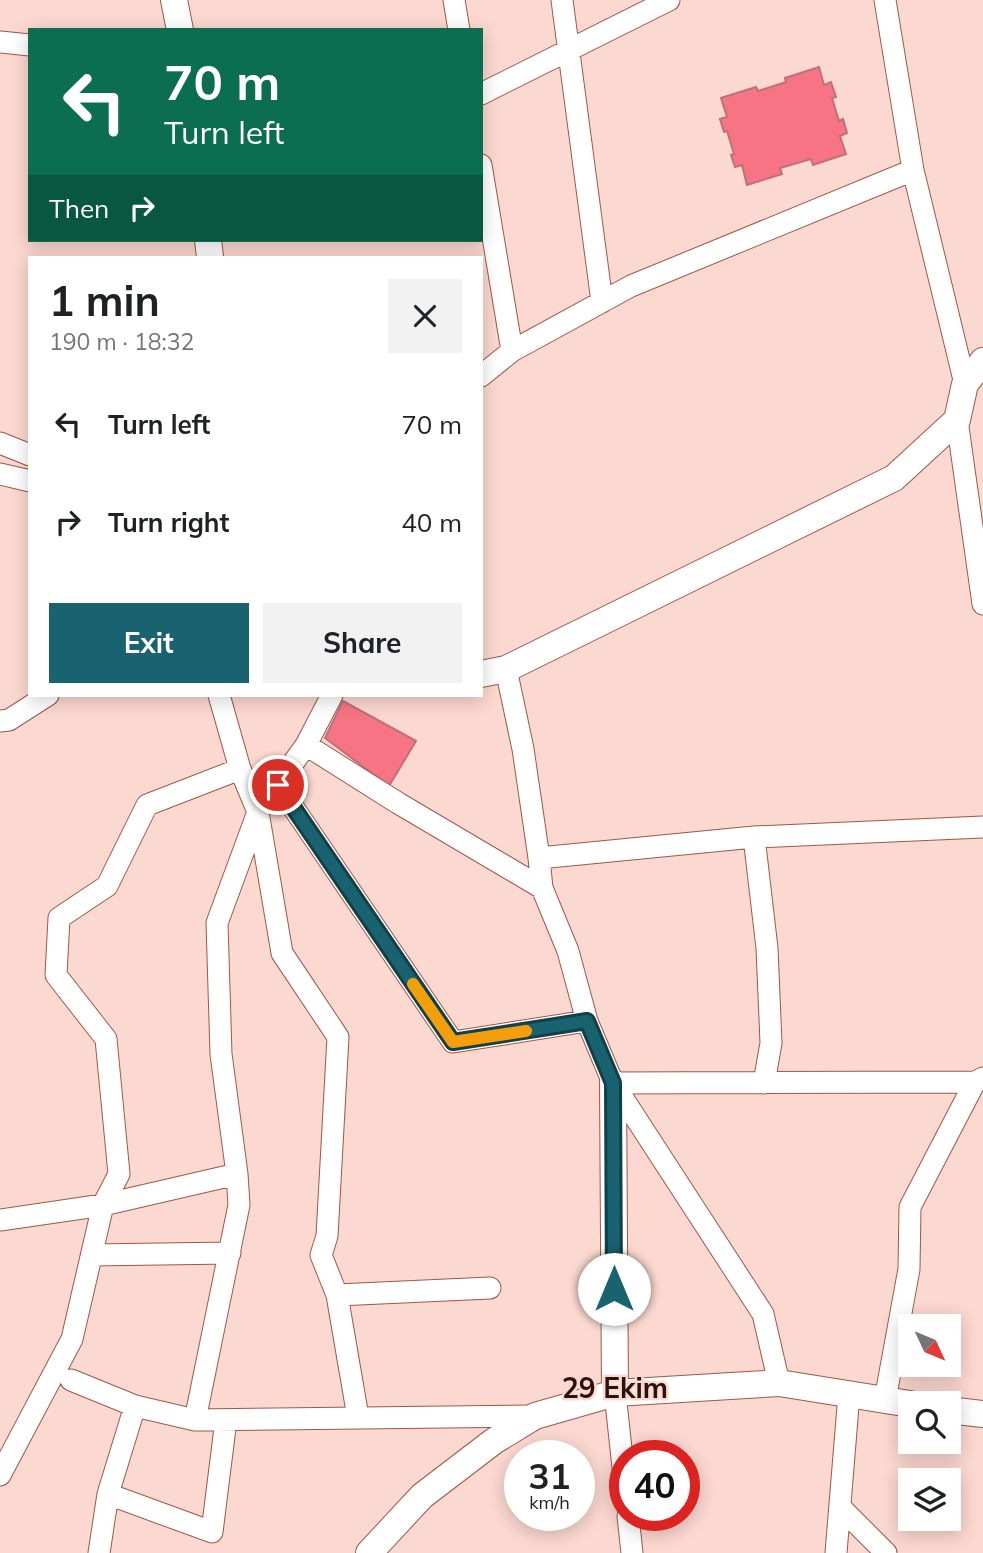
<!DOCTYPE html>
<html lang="en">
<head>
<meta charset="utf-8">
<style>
  :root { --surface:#fff; --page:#f2f2f2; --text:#202124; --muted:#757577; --accent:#196270 }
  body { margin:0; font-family:Mulish,sans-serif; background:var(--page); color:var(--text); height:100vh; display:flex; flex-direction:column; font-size:26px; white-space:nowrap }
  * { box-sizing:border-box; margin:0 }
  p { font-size:23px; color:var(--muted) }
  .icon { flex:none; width:38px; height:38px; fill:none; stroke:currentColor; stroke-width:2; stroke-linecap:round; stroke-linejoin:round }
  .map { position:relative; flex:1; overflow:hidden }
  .side { position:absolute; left:28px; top:256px; width:455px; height:441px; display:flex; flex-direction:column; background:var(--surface); border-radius:0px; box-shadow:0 4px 18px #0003 }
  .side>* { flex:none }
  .banner { position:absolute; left:28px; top:28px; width:455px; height:214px; border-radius:0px; box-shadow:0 4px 18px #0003; background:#0b6e4f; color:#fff; overflow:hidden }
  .needle { width:46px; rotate:134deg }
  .tools { position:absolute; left:898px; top:1314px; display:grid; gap:14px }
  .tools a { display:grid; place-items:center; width:63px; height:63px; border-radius:0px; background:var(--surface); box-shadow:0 4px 18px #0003; font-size:35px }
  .speed { position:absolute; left:504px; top:1440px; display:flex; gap:14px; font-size:35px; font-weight:700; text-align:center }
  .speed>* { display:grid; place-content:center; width:91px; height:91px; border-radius:50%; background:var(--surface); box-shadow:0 4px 18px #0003; line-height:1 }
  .speed small { font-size:18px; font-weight:400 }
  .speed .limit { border:10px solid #d22; background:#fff; color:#111 }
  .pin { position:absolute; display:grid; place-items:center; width:60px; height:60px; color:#fff; margin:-30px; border:4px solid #fff; border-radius:50%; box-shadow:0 2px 7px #0007 }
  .me { position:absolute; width:77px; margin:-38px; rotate:0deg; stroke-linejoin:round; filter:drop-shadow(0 0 5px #0008) }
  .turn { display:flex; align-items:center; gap:24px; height:147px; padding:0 21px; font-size:32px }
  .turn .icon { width:91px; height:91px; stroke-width:2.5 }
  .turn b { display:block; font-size:49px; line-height:60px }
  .then { display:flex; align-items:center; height:66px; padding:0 21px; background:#0003; gap:14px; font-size:26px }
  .round { display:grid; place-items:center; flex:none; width:74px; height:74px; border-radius:0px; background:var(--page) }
  .summary { display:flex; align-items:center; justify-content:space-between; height:119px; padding:0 21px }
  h1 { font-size:42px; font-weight:700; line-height:52px }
  .button { display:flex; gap:14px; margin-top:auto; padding:14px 21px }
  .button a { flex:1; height:80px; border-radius:0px; background:var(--accent); color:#fff; font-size:28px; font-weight:700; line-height:80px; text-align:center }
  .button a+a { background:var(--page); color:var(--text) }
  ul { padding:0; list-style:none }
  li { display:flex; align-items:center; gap:21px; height:98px; padding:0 21px }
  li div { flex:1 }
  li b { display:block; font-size:26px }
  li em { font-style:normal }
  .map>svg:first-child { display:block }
</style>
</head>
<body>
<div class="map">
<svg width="983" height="1553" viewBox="0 0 983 1553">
  <rect width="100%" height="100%" fill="#fbd8d0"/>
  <path fill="#f67484" stroke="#c07078" stroke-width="2" d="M819,67L824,85L831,82L836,97L832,98L839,121L843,119L847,133L840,136L846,154L813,165L811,159L780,168L782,174L747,185L742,165L735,167L731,155L734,154L727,131L724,132L720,119L727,117L721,98L756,87L758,91L786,82L785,78Z
    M343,701L416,741L389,786L325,738Z"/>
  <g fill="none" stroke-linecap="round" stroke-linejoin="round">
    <g stroke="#a05746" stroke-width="23">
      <path id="minor" d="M454,0L459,30
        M562,0L602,302
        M885,0L913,170L965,384
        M0,42L30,45
        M481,94L669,0
        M481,165L512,351
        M481,376L512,351L631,286L913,170
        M957,420L983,604
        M0,443L30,455
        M0,474L30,481
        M506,669L523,749L539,858L542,888L568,951L587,1021L613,1083L763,1314L779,1383
        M332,695L306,745L258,812L282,953L338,1037L327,1236L321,1255L337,1295L358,1417
        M0,721L9,720L48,695
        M306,745L398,803L542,888
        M278,785L453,1042L587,1021
        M754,837L767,948L771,1043L764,1083
        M539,858L754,837L983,827
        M613,1083L975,1082
        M0,1220L103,1205L237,1174
        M92,1255L230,1253
        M337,1295L490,1288
        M71,1380L135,1406L195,1420L535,1416
        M615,1393L625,1486
        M885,1400L909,1269L910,1207L975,1082L983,1078
        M195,1420L239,1205L237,1174L221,1054L217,923L258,812L240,769L219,695
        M0,1475L72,1339L103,1205L119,1174L106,1039L56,975L59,918L107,886L147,805L240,769
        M108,1494L212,1532L226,1420
        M840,1507L886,1553
        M628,1516L632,1553
        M99,1553L108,1494L135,1406
        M836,1553L849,1394"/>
    </g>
    <g stroke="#a05746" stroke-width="28">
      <path id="tertiary" d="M174,0L180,30
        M208,240L210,257
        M481,674L506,669L894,478L957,420L965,384L983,361
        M613,1083L615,1393
        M948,1410L983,1414
        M369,1553L422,1496L494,1441L535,1416L615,1393L779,1383L910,1404"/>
    </g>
    <use href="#minor" stroke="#fff" stroke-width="21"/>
    <use href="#tertiary" stroke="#fff" stroke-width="26"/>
  </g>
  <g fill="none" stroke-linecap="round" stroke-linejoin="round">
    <g stroke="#104049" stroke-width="18">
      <path id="route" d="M278,785L453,1042L587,1021L613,1083L614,1289"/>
    </g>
    <use href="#route" stroke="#196270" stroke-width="12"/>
    <path stroke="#f59e0b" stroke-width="12" d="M413,984L453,1042L526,1031"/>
  </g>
  <g text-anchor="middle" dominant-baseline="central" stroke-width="5" stroke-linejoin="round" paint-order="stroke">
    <g font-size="28" font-weight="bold" fill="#2f110b" stroke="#fbd8d0">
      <text x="615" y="1387">29 Ekim</text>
    </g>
  </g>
</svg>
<div class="tools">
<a><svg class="needle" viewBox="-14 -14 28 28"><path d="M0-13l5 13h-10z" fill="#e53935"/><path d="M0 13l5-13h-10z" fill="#757577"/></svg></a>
<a><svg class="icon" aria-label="search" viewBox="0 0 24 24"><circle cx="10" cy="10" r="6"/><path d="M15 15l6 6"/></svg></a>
<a><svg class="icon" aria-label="layers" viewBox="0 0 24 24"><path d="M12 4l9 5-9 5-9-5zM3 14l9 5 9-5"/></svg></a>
</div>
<div class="speed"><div>31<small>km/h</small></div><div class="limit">40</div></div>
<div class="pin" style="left:278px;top:785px;background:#d93025"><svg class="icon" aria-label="arrive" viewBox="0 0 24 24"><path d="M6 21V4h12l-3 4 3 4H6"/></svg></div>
<svg class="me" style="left:614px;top:1289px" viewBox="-20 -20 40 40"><circle r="19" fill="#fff"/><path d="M0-13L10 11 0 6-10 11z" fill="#196270"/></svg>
<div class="banner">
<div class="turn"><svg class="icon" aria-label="left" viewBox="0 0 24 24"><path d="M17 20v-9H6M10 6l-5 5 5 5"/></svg><div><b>70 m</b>Turn left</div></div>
<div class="then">Then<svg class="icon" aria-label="right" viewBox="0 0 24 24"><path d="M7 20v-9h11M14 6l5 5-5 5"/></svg></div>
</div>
<section class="side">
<div class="summary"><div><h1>1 min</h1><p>190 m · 18:32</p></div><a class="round"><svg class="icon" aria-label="close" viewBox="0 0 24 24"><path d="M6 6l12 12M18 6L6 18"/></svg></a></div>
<ul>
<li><svg class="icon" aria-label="left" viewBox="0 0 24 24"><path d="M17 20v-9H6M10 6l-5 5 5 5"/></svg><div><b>Turn left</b></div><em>70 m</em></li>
<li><svg class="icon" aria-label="right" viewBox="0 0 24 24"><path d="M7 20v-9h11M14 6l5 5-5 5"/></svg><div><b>Turn right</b></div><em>40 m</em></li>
</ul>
<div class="button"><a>Exit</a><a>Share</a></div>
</section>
</div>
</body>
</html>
